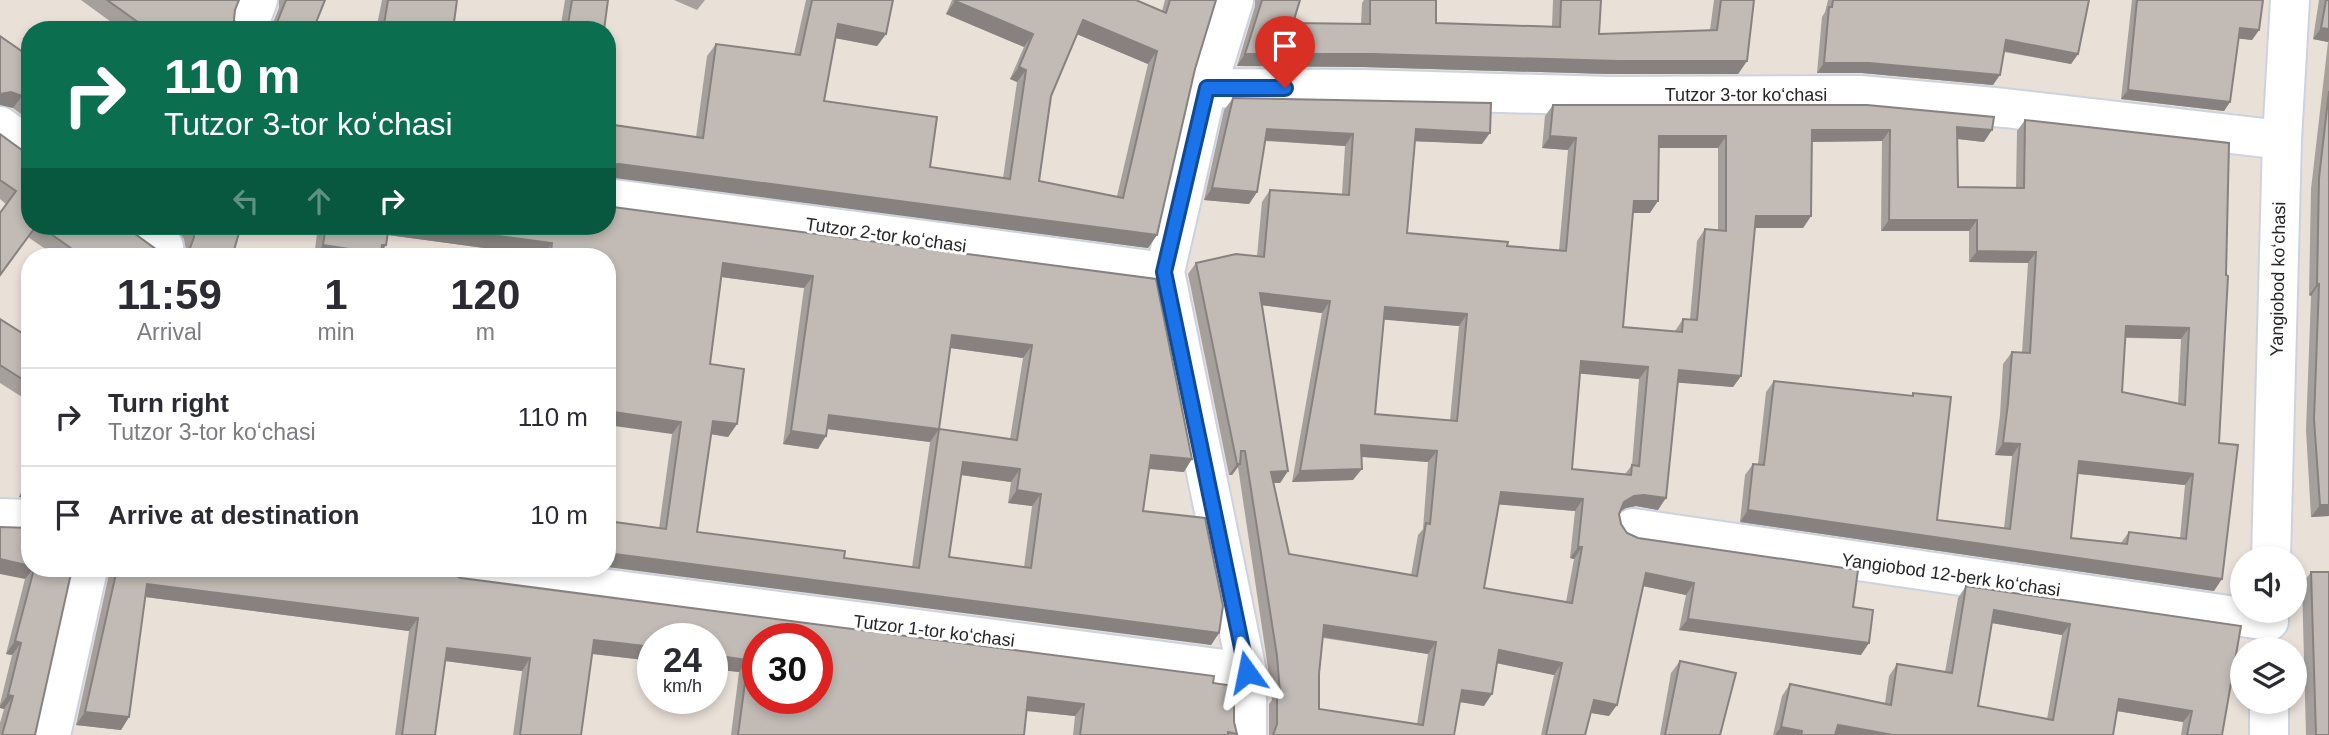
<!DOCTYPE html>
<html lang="en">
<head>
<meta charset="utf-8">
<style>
  :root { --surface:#fff; --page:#f7f7f7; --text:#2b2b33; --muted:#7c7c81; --line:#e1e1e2 }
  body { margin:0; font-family:Helvetica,sans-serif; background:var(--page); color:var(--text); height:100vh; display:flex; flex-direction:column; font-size:26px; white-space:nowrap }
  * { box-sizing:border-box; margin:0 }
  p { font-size:23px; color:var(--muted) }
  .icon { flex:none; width:38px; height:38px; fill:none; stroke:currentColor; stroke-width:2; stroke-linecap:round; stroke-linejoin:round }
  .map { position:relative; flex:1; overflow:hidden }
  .side { position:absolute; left:21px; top:248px; width:595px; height:329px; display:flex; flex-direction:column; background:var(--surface); border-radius:28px; box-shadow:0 4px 10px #0003 }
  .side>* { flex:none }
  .hud { position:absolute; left:21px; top:21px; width:595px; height:214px; border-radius:28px; box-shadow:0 4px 10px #0003; background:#0b6e4f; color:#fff; overflow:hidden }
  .fabs { position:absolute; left:2230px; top:546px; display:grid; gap:14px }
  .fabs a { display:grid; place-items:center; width:77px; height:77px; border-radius:50%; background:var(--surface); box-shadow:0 4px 10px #0003; font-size:35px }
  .speed { position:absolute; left:637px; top:623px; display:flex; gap:14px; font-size:35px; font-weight:700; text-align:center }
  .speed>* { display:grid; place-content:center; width:91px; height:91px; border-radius:50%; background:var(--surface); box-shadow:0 4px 10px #0003; line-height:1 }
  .speed small { font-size:18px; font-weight:400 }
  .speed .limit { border:10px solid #d22; background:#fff; color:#111 }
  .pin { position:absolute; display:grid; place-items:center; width:60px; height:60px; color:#fff; margin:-72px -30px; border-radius:50% 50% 50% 0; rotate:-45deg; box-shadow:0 0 7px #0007 }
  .pin .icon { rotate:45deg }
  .me { position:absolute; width:77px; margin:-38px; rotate:348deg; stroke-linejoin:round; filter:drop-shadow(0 0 5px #0008) }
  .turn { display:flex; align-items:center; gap:24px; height:147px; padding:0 28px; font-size:32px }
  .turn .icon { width:91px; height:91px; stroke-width:2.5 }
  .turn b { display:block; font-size:49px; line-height:60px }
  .lanes { display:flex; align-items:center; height:66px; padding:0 28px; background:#0003; justify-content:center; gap:35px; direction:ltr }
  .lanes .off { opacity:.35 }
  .eta { display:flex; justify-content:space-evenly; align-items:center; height:119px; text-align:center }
  .eta b { font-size:42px; font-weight:800; line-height:49px }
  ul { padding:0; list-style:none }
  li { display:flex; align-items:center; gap:21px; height:98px; padding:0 28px; border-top:2px solid var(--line) }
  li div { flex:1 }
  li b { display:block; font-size:26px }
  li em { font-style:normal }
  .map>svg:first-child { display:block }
</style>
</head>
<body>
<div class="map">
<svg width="2329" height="735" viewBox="0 0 2329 735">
  <rect width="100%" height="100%" fill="#e9e0d8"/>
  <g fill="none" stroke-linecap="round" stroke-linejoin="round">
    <g stroke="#cdd2e0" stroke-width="42">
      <path id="minor" d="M1234,0L1207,88L1165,272L1247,672V735
        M247,30L258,0
        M1207,88L1362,89L1609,96L1860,95L2005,108L2282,140
        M0,126L30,148
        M607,198L1165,272
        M135,226L164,247
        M0,518L30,519
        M1633,528L2269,621
        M2271,558L2282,140L2290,0
        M455,569L1247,672
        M51,735L88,569
        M2269,735V702"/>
    </g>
    <use href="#minor" stroke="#fff" stroke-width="38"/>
  </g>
  <path fill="#a6a09c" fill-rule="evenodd" d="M81,0H239L235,10L234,20L239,30H122Z
    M279,0H325L313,30H270L279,8Z
    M382,0H457L453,30H376Z
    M565,0H608L604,30H560Z
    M674,0H705L697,10Z
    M806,0H893L886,34L877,46L836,38L824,101L930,167L1003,178L1017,82L1010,79L1024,47L946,14L952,0H1136L1162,11L1165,0H1216L1195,69L1157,235L1148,248L610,176L696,137L707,56L716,44L794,54ZM1077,34L1148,64L1117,196L1039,181L1051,96Z
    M1255,0H1300L1293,23L1361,24L1362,3L1364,0H1436V23L1552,26L1553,0H1601L1599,34L1710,30L1714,0H1754L1747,61L1738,74H1609L1363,67L1237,66L1255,6Z
    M1828,0H2089L2078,54L2071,64L2004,52L1993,85L1862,73H1817L1822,17L1825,12Z
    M2132,0H2263L2259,30L2252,40L2238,38L2230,102L2224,111L2121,99Z
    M2319,0H2329V516L2311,517L2306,430L2311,296L2309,295L2311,189L2328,42L2313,39Z
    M30,57V121L13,108L2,104Z
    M1233,98L1482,144L1415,141L1407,233L1507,246L1559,250L1568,150L1542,148L1545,116L1553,105H1867L1984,142L1958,139V187L2016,188L2017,131L2025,120L2229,143L2214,591L1740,522L1745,475L1753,464H1758L1766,392L1774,381L1911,396L1913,393L1937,520L2004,528L2012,456L1995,455L2000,415L2003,364L2012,352L2022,353L2028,263L1969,262V231H1881L1882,141L1812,142L1811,216L1803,228H1755L1741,376L1733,387L1677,382L1658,510L1636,506L1626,508L1621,511L1619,514L1621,524L1627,533L1638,538L1853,607L1861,655L1679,630L1686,595L1643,586L1609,716L1591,713L1585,735H1541L1554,675L1497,663L1484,706L1460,702L1454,735H1269V704L1272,700L1268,668L1238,467L1232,475H1229L1188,274L1196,263L1257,256L1262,202L1270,190L1342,194L1345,146L1265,141L1257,192L1249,204L1204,200L1224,110ZM1659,148H1718V230L1705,229L1697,241L1690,319H1683L1675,331L1623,327L1633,213H1650ZM1262,305L1322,313L1292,482L1353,480L1361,457L1428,462L1423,529L1418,535L1411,575L1289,554L1274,483H1280L1288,471ZM1383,319L1459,326L1450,420L1375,414ZM2125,338L2181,339L2178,404L2122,392ZM1580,373L1639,379L1632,465L1625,474L1572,469ZM2078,474L2185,485L2180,538L2129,532L2121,543L2071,538ZM1499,504L1575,511L1570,558L1574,559L1566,602L1484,588ZM1323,638L1428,654L1417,724L1319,709V674Z
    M0,134L26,153L30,226H127L131,231L160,252L171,256L181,254L186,250L184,239L177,230L172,226H241L232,257H57L28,237L6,204L0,199Z
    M613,207L1156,279L1184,472L1149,469L1143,511L1219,633L1211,645L659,528L672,434L607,257H543V256L388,235L386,245L378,257H314L318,226H317H607ZM721,277L804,288L783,444L818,449L827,429L930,442L912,567L844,558L697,532L711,434L728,437L737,424L710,364ZM950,348L1023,358L1010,439L939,429ZM961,475L1011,482L1008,503L1032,506L1024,567L949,557Z
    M0,319L30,338V402L0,383Z
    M30,470V498L19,497Z
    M30,569H72L35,735H0V723L4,709L0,708V704L12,655L6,654L25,579Z
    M109,569H447L450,573L461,578L1213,683L1234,722L1237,734L1236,735H1073L1075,716L1026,711L1024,735H731L739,672L712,669V639H653V661L592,654L581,735H513L522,671L445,661L435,735H395L409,631L145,597L129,717L121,730L76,725L109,574Z
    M2311,572L2329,735H2306L2302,584Z
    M1966,586L2241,626L2222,735H2181L2183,722L2117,711L2113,735H1773L1782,696L1790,684L1885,703L1889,676L1897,664L1945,672L1958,598ZM1992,623L2062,635L2047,719L1978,706Z
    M1680,661L1720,735H1660L1671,673Z"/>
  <path fill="#87827f" d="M955,1L1033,34L1024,47L946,14Z
    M1083,20L1157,51L1148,64L1074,33Z
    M838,24L886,34L877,46L829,37Z
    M2240,28L2259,30L2252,40L2233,38Z
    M2321,28L2329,29V40L2328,42L2313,39Z
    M2006,40L2078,54L2071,64L1998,50Z
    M1245,54H1372L1747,61L1738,74H1609L1363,67L1237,66Z
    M1824,63H1869L2000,75L1993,85L1862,73H1817Z
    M1019,67L1026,70L1017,82L1010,79Z
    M2128,90L2230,102L2224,111L2121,99Z
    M11,92L22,96L13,108L0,105V94Z
    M1957,127L1992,130L1984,142L1949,138Z
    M1267,129L1353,134L1345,146L1259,140Z
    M1416,129L1490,133L1482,144L1408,141Z
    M1812,130H1890L1882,141L1804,142Z
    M1550,136L1576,138L1568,150L1542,148Z
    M1659,136H1726L1718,148H1651Z
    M619,164L1157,235L1148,248L607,177V165Z
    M1212,188L1257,192L1249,204L1204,200Z
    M1634,201H1658L1650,213H1626Z
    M1756,216H1811L1803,228H1748Z
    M1889,220H1977L1969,231H1881Z
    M387,226H423L552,243L543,256L381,234Z
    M323,245H386L378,257H314Z
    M1977,251L2036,252L2028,263L1969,262Z
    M723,263L813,276L804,288L714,276Z
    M2317,284H2319L2311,296L2309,295Z
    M1260,293L1330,301L1322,313L1252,304Z
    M1385,307L1467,314L1459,326L1376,319Z
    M2126,326L2189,328L2181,339L2118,337Z
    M952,335L1032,345L1023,358L943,347Z
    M1581,361L1648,367L1639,379L1573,373Z
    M1679,370L1741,376L1733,387L1670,382Z
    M607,411L681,422L672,434L607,425Z
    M829,415L939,429L930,442L820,428Z
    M713,421L737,424L728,437L704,433Z
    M791,431L826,436L818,449L783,444Z
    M2003,443L2020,444L2012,456L1995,455Z
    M1361,445L1437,451L1428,462L1353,456Z
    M1151,455L1192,459L1184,472L1142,468Z
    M2079,461L2193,474L2185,485L2071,473Z
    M963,462L1020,469L1011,482L954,474Z
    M1237,464H1240L1232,475H1229Z
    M1362,469L1353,480L1292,482L1300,471Z
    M1288,471L1280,483H1263L1271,472Z
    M28,484H30V498L19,497Z
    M1017,490L1041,494L1032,506L1008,503Z
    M1501,492L1583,499L1575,511L1493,504Z
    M1644,495L1666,498L1658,510L1636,506L1626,508L1616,514L1624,502L1634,496Z
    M2320,505H2329V516L2311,517Z
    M1748,510L2222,579L2214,591L1740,522Z
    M1578,547H1582L1574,559L1570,558Z
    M607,553L1219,633L1211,645L607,567Z
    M0,559L30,566V569H33L25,579L0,574Z
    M1646,573L1694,583L1686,595L1638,585Z
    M147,584L418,618L409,631L138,596Z
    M1994,610L2070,624L2062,635L1986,622Z
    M1688,619L1869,643L1861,655L1679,630Z
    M1324,625L1436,642L1428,654L1316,636Z
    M594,640L653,647V661L585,653Z
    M15,641L21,643L12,655L6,654Z
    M447,648L530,658L522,671L438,660Z
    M1499,650L1562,663L1554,675L1491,662Z
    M712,655L748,660L739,672L712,669Z
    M1462,690L1492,694L1484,706L1454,701Z
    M8,695L13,696L4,709L0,708V706Z
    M1028,697L1084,704L1075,716L1019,710Z
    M2119,699L2192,711L2183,722L2111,710Z
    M1594,700L1617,705L1609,716L1586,712Z
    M85,712L129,717L121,730L76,725Z
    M1838,725L1893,735H1830Z
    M1781,727L1802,731L1799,735H1775Z"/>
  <path fill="#c1bab5" stroke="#87827f" stroke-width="2" fill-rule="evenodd" d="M107,0H239L235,10L234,20L239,30H149Z
    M286,0H325L313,30H273L276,25Z
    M388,0H457L453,30H383Z
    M572,0H608L604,30H567Z
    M812,0H893L886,34L838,24L824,101L937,117L930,167L1010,179L1026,70L1019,67L1033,34L955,1L956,0H1136L1166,13L1170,0H1216L1195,69L1157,235L619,164L607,165V124L703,138L716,44L800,55ZM1083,20L1157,51L1123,198L1039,181L1051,96Z
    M1262,0H1300L1293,23L1370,24V0H1436V23L1560,27L1561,0H1601L1599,34L1717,30L1721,0H1754L1747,61H1618L1372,54H1245Z
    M1833,0H2089L2078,54L2006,40L2000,75L1869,63H1824L1829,7H1832Z
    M2137,0H2263L2259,30L2240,28L2230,102L2128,90Z
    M2326,0H2329V29L2321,28Z
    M0,36L30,57V102L22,96L11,92L0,94Z
    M2329,91V505H2320L2314,419L2319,284H2317L2319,178Z
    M1233,98L1491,103L1490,133L1416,129L1407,233L1508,242L1507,246L1566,251L1576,138L1550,136L1553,105H1867L1994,117L1992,130L1957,127L1958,187L2024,188L2025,120L2229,143L2226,275L2228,276L2219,443L2238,445L2222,579L1748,510L1753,464L1764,465L1774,381L1913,396V393L1951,397L1937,520L2010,529L2020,444L2003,443L2008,403L2012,352L2030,353L2036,252L1977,251V220H1889L1890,130H1812L1811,216H1756L1741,376L1679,370L1666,498L1644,495L1634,496L1624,502L1619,514L1621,524L1627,533L1638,538L1858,570L1853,607L1873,610L1869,643L1688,619L1694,583L1646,573L1617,705L1594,700L1585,735H1546L1562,663L1499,650L1492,694L1462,690L1454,735H1273L1277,724V692L1280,693L1277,656L1245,451H1241L1240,464H1237L1196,263L1236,254L1264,257L1270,190L1349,195L1353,134L1267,129L1257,192L1212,188ZM1659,136H1726V231L1705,229L1697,320L1683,319L1682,332L1623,327L1634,201H1658ZM1260,293L1330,301L1300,471L1362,469L1361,445L1437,451L1430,524L1426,523L1417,576L1289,554L1271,472L1288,471ZM1385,307L1467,314L1457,421L1375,414ZM2126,326L2189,328L2185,405L2122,392ZM1581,361L1648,367L1639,466L1632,465L1631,475L1572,469ZM2079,461L2193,474L2186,539L2129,532L2127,544L2071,538ZM1501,492L1583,499L1578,547H1582L1572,603L1484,588ZM1324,625L1436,642L1423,725L1319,709V674Z
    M0,134L26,153L30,154V226H36L0,275V213L16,191L0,180Z
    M607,205L613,207L1156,279L1192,459L1151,455L1143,511L1205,518L1223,606L1219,633L607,553V521L666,529L681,422L607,411V257H550L552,243L423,226H607ZM723,263L813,276L791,431L826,436L829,415L939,429L919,568L844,558L845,551L697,532L713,421L737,424L744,369L710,364ZM952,335L1032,345L1017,440L939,429ZM963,462L1020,469L1017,490L1041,494L1031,568L949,557Z
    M40,226H127L131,231L160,252L171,256L181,254L190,248L194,237L193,226H241L232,257H83Z
    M326,226H389L386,245H382L381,254L323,245Z
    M0,319L30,338V384L0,365Z
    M0,527L30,528V566L0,559Z
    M34,569H72L35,735H2L13,696L8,695L21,643L15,641Z
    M117,569H447L450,573L461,578L1214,676L1213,683L1234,686V722L1237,734L1228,732V735H1080L1084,704L1028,697L1024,735H738L748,660L712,655V639H653V647L594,640L581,735H520L530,658L447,648L435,735H402L418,618L147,584L129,717L85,712ZM758,639H817V698H758Z
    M2311,572H2329V735H2316Z
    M1966,586L2241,626L2222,735H2187L2192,711L2119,699L2113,735H1893L1838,725L1835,735H1801L1802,731L1781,727L1790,684L1891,705L1897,664L1952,673ZM1994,610L2070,624L2053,720L1978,706Z
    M1680,661L1736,673L1720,735H1665Z"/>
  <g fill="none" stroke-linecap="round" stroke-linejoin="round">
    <g stroke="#114b97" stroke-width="18">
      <path id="route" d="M1247,672L1164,272L1207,88H1285"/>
    </g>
    <use href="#route" stroke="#1a73e8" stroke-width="12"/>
  </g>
  <g text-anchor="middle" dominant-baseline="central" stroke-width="6" stroke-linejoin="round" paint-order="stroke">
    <g font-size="18" fill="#262626" stroke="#fff">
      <text x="1746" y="95">Tutzor 3-tor koʻchasi</text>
      <text transform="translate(886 235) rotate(8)">Tutzor 2-tor koʻchasi</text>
      <text transform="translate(2278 279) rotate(-89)">Yangiobod koʻchasi</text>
      <text transform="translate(1951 575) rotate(8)">Yangiobod 12-berk koʻchasi</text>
      <text transform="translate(934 631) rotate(7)">Tutzor 1-tor koʻchasi</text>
    </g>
  </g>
</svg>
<div class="fabs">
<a><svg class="icon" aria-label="sound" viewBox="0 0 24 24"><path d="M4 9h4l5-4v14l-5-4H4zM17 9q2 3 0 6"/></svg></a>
<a><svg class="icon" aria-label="layers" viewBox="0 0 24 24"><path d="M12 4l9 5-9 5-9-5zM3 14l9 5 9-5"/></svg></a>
</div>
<div class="speed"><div>24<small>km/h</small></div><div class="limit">30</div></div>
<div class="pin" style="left:1285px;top:88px;background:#d93025"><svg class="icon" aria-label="arrive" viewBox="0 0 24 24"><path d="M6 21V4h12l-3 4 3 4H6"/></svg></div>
<svg class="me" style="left:1247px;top:672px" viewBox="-20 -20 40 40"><path d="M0-17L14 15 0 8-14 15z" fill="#1a73e8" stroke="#fff" stroke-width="4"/></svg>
<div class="hud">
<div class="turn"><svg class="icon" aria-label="right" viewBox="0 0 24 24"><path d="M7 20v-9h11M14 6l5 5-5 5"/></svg><div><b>110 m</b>Tutzor 3-tor koʻchasi</div></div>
<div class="lanes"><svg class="icon off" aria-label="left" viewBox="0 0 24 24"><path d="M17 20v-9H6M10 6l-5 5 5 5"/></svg><svg class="icon off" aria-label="ahead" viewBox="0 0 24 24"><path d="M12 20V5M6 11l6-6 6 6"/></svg><svg class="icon" aria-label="right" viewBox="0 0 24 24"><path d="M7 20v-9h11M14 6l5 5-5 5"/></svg></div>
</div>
<section class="side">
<div class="eta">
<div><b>11:59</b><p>Arrival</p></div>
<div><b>1</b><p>min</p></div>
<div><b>120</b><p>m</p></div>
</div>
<ul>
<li><svg class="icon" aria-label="right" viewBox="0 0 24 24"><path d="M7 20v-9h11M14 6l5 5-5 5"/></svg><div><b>Turn right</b><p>Tutzor 3-tor koʻchasi</p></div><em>110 m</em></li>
<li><svg class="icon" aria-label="arrive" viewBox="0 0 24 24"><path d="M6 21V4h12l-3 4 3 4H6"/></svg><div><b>Arrive at destination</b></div><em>10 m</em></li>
</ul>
</section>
</div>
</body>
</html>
